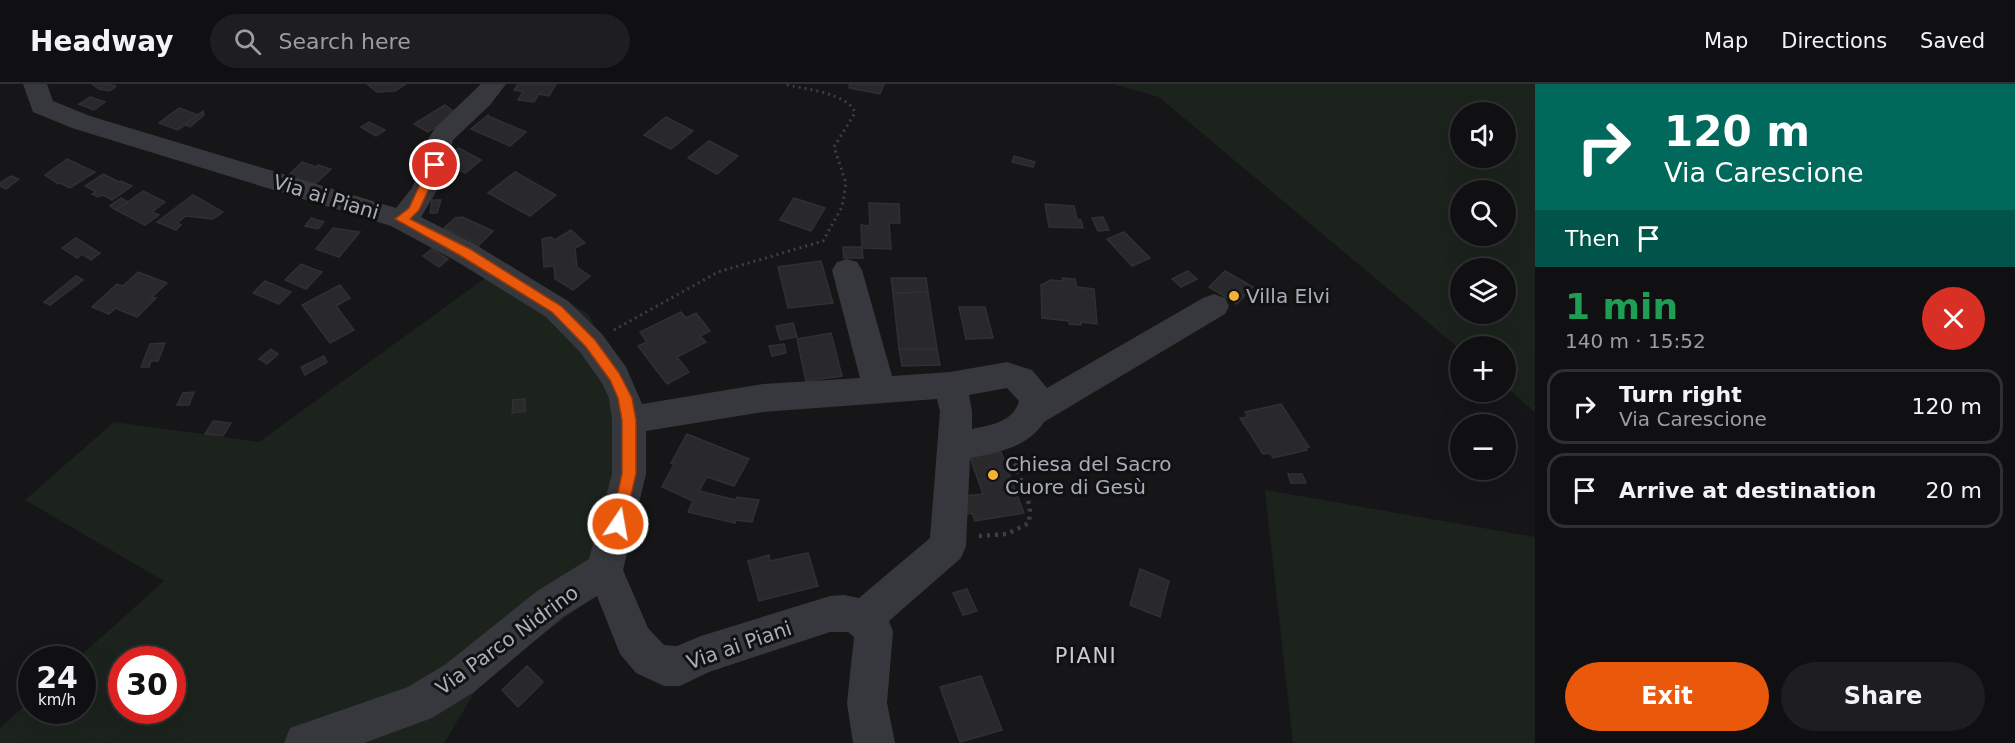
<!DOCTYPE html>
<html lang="en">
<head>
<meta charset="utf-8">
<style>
  :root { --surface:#101012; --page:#1e1e20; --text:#f1f3f6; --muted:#9c9d9f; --line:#303032; --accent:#ea580c }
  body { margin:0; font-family:"DejaVu Sans",sans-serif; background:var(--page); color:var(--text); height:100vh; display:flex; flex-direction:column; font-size:22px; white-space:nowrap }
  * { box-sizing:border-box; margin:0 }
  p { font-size:20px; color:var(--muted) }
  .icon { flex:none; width:33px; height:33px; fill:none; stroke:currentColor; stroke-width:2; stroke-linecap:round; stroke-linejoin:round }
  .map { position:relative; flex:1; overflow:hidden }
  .side { display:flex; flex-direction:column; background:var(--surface); width:480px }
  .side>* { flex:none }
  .banner { background:#00695c; color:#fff; overflow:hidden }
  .fabs { position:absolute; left:1450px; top:18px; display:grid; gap:12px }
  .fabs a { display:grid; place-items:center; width:66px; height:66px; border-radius:50%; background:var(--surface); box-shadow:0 6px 24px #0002,0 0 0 2px var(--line); font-size:30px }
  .speed { position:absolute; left:18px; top:562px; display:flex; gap:12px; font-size:30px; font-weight:700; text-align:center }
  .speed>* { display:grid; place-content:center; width:78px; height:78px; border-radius:50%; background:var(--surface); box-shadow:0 6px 24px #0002,0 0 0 2px var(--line); line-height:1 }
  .speed small { font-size:15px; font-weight:400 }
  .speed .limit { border:9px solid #d22; background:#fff; color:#111 }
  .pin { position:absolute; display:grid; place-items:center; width:51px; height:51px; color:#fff; margin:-26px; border:3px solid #fff; border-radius:50%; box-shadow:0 2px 6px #0007 }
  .me { position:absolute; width:66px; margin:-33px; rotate:12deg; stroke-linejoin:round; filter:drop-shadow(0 0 4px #0008) }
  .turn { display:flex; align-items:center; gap:21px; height:126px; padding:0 30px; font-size:27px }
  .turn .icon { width:78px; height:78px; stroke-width:2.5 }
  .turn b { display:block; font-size:42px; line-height:51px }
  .then { display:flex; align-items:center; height:57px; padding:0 30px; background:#0003; gap:12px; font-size:22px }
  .round { display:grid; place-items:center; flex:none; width:63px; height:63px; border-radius:32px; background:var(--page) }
  .summary { display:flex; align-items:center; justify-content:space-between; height:102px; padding:0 30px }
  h1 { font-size:36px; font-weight:800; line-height:45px; color:#1e9e55 }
  .cta { display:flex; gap:12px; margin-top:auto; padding:12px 30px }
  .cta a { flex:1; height:69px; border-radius:36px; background:var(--accent); color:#fff; font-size:24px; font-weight:800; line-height:69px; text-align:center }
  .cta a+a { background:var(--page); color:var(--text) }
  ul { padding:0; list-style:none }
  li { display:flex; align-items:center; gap:18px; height:75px; margin:0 12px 9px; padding:0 18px; border:3px solid var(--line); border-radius:18px }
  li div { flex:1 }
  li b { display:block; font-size:22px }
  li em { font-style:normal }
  header { display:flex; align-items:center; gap:36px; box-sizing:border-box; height:84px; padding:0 30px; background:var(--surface); border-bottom:2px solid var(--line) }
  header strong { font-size:28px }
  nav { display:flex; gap:33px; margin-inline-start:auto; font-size:21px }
  .search { width:420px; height:54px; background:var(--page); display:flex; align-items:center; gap:15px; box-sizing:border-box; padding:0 21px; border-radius:33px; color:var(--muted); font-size:22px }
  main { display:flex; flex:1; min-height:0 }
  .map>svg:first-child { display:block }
</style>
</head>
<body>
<header>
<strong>Headway</strong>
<div class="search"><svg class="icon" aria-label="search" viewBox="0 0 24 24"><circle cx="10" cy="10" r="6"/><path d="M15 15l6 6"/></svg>Search here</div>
<nav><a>Map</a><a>Directions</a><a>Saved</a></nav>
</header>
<main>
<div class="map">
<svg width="1535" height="659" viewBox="0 0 1535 659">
  <rect width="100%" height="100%" fill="#161618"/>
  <path fill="#1c231d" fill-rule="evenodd" d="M1113,0H1535V328L1506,303V262H1461V266L1159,13ZM1461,28H1506V74H1461ZM1461,106H1506V152H1461ZM1461,184H1506V230H1461Z
    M506,179L588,230L643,333L593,513L482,596L444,659H0V644L31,616L32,627H82V576H76L164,497L25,416L114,338L259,358ZM122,576H172V627H122Z
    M1265,406L1535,453V659H1293Z"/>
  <path fill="#29292c" stroke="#303034" stroke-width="1.5" d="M92,0H108L116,2L110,7L99,5Z
    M367,0H406L395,7L377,8Z
    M518,0H556L549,12L539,10L534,18L518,16L523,8L514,6Z
    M848,0H884L880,10L849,4L850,0Z
    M90,13L105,18L94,26L79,20Z
    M445,21L457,30L428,48L414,40Z
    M179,24L198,31L178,46L159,39Z
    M203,27L204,31L190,43L185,41Z
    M488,31V32L526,48L510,62L471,45Z
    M666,33L693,47L671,65L644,51Z
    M369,38L385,46L376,52L361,43Z
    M709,57L738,72L717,90L688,74Z
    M459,64L481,76L465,89L442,76Z
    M1014,72L1035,78L1033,83L1012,78Z
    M67,75L95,88L70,104L60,99L58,100L45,91Z
    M302,78L316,83L318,81L331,85L313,102L286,94Z
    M515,88L556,111L530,132L488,109Z
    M103,90L119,98L121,97L132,102L112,116L103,111L98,113L92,110L96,108L85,102Z
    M11,92L19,95L6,105L0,102V99Z
    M143,107L165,118L152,128L159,131L145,141L116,126Z
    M193,111L223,128L213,135L186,132L177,139L181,141L176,146L157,138Z
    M121,114L128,118L116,126L110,122Z
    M794,114L825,124L811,147L780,136Z
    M432,116H441L437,129H430Z
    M869,119L899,120L900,139H889L891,165L862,164L861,141L870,142Z
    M1045,120L1074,122L1077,135L1081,136L1083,144L1049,143Z
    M462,133L493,147L477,163L469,159L471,157L444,144L455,134Z
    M1103,133L1109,146L1098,147L1092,134Z
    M311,134L324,138L318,145L305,142Z
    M333,144L360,148L339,173L316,165Z
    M571,146L585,159L575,164L577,183L590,192L573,206L555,195L554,182L544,183L542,155L551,153L555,156Z
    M1124,148L1150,174L1132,182L1107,155Z
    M76,154L100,169L91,176L82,170L77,174L62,164Z
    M843,163H862L863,174H844Z
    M432,165L448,175L439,183L423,172Z
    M821,177L833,219L788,224L778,183Z
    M301,180L322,188L306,205L285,196Z
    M1188,187L1197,195L1181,203L1172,195Z
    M1225,187L1253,203L1237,220L1209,203Z
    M138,188L167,199L152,213L156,214L137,233L115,224L109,230L92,223L117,200L123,202Z
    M76,192L83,196L50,221L44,218Z
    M891,194H926L928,208L893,209Z
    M1062,194L1075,195L1077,203L1094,205L1097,240L1081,238V241L1069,240V237L1042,234L1041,201L1051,196L1063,197Z
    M265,197L291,208L279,220L253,209Z
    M340,201L350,214L336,222L354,246L330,259L302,221Z
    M928,208L937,265H899L893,209Z
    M959,223H985L993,254L966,255Z
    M681,228L686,234L696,229L710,247L700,252L706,258L677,273L689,288L667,300L638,262L647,258L640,248Z
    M793,239L797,253L780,256L776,242Z
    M831,249L842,292L806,297L797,255Z
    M165,259L158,277H151L149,283H141L150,260Z
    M784,260L786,269L772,272L769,262Z
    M271,265L278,270L267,280L259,275Z
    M899,265H937L940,281L902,282Z
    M324,272L327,278L305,291L301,283Z
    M194,308L189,321H177L183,309Z
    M525,315V327L512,329L513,316Z
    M1281,320L1309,363L1305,364L1307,366L1273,374L1270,369L1263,370L1240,334L1248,333L1245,328Z
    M213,337L231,339L223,352L205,350Z
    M687,350L749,375L734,402L707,393L699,407L736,416L737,413L759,416L752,438L735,436V439L688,428L693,417L662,403L674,380L671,379Z
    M1001,368L1024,429L975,437L972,429L962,431L959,420L968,418L966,412L983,410L970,373Z
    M1288,390H1302L1306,399H1291Z
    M808,469L818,502L759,517L748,477L769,471L770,477Z
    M1140,485L1169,497L1160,533L1130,521Z
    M967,505L977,527L963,531L953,509Z
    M527,582L543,598L518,623L502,606Z
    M981,592L1002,646L960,658L940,603Z"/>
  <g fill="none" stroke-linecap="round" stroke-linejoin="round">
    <path stroke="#3d3f44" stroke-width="3" stroke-dasharray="2 4" stroke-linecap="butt" d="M614,246L718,188L823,157L842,123L846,99L834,63L855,29C849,9 803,5 784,0"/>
    <path stroke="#3d3f44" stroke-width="4.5" stroke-dasharray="3 5" stroke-linecap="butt" d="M979,452L1007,450L1029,439L1030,423L1014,376"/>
    <path fill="#37383d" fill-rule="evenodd" d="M23,0H47L53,17L90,32L396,124L412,104L422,81L425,60L435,44L481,0H506L490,21L453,56L443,96L421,133L476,161L568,217L602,250L626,283L642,320L763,300L860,294L832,186L837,178L847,175L857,178L862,186L892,292L950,288L1007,278L1032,286L1047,304L1203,214L1214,210L1225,214L1229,222L1225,230L1044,338C1028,363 998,369 970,374L966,462L961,474L889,537L893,548L887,619L895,659H853L847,619L854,553L848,548H830L709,588L680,602H664L636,589L620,570L597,512L563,533L474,608L432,634L364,659H284L290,644L408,603L446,580L537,507L589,475L612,390V336L609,314L602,299L580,268L546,233L456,177L391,142L72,44L33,28ZM1007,304L1019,317C1013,338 991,341 972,345V327L969,311ZM937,315L940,327L930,454L859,514L844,511L830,512L701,552L677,562L664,561L648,544L623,486L646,390V347L763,328Z"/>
  </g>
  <path fill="#ea580c" stroke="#983908" stroke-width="1.5" d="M435,77L440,81L419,126L410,135L470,165L561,222L595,256L619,289L632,314L636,336V390L623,445L618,447L613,445L611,440L622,390V336L618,314L610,296L586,263L552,228L461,172L395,135L409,124L429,81Z"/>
  <g fill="#f2b134" stroke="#111113" stroke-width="2">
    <circle cx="1234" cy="212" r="6"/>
    <circle cx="993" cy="391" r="6"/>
  </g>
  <g text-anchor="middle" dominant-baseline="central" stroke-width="6" stroke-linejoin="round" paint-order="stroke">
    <g font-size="20" fill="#a8adb8" stroke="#111113">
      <text transform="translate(326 113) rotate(17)">Via ai Piani</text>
      <text transform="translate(507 556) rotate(-36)">Via Parco Nidrino</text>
      <text transform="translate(739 561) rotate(-19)">Via ai Piani</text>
    </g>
    <g font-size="20" fill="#a8adb8" stroke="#111113" text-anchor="start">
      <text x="1246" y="212">Villa Elvi</text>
      <text x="1005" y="380">Chiesa del Sacro<tspan x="1005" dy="23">Cuore di Gesù</tspan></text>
    </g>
    <g font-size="21" letter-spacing="1.5" fill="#c9ccd4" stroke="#111113">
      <text x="1086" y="572">PIANI</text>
    </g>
  </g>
</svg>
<div class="fabs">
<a><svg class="icon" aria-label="sound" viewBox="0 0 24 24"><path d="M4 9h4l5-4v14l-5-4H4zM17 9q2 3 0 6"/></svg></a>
<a><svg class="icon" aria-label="search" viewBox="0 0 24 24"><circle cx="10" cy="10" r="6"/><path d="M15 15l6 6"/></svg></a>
<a><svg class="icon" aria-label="layers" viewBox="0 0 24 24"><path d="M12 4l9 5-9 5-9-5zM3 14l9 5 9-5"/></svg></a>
<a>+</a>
<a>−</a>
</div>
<div class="speed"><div>24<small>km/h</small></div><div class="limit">30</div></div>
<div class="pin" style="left:435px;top:81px;background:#d93025"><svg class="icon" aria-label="arrive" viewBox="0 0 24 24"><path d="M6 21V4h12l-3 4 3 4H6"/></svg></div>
<svg class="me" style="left:618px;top:440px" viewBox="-20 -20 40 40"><circle r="17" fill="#ea580c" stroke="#fff" stroke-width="3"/><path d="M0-11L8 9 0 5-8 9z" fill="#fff"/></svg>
</div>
<section class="side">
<div class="banner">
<div class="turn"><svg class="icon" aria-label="right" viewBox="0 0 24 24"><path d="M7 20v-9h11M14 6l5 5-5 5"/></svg><div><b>120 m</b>Via Carescione</div></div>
<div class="then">Then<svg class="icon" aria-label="arrive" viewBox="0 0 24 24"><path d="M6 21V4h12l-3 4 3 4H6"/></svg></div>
</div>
<div class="summary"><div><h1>1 min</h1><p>140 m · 15:52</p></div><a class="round" style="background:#d93025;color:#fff"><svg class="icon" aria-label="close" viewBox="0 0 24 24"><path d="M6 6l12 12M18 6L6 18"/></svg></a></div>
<ul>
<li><svg class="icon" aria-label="right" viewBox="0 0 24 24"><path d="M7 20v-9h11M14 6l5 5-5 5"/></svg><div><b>Turn right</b><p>Via Carescione</p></div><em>120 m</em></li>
<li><svg class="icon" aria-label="arrive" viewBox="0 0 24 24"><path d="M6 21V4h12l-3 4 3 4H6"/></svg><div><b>Arrive at destination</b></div><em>20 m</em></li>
</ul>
<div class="cta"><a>Exit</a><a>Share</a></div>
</section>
</main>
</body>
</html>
